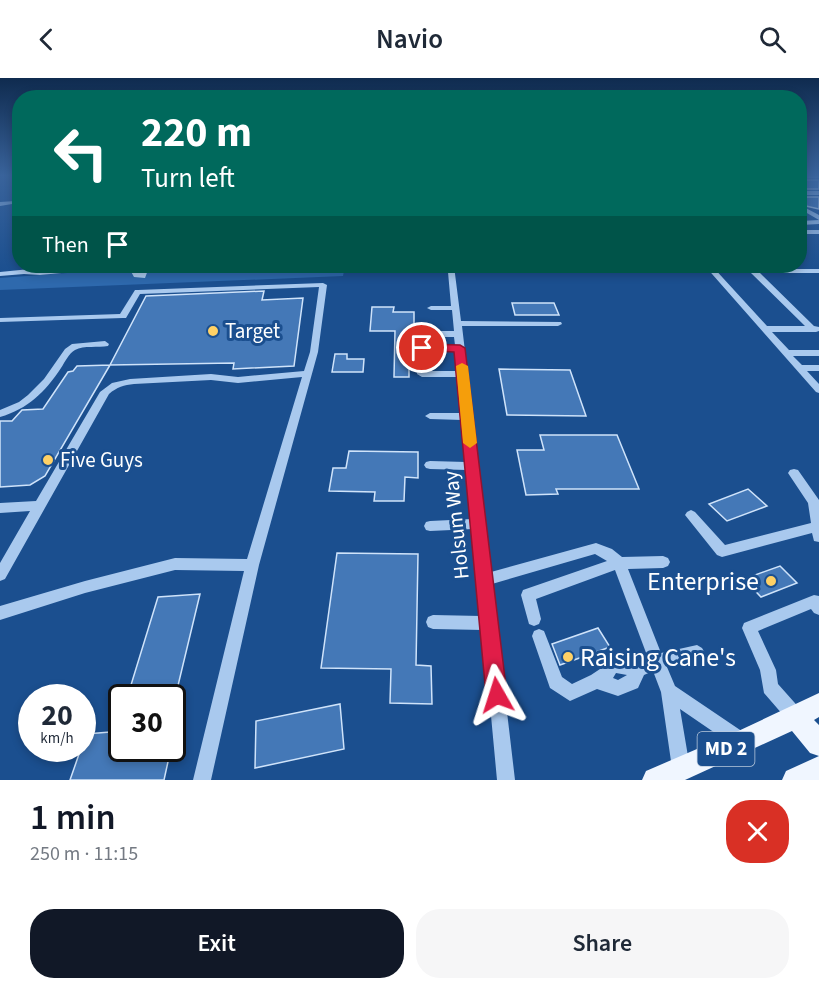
<!DOCTYPE html>
<html lang="en">
<head>
<meta charset="utf-8">
<style>
  :root { --surface:#fff; --page:#f6f6f7; --text:#1f2937; --muted:#747a83; --accent:#111827 }
  body { margin:0; font-family:"Source Sans 3",sans-serif; background:var(--page); color:var(--text); height:100vh; display:flex; flex-direction:column; font-size:22px; white-space:nowrap }
  * { box-sizing:border-box; margin:0 }
  p { font-size:20px; color:var(--muted) }
  .icon { flex:none; width:33px; height:33px; fill:none; stroke:currentColor; stroke-width:2; stroke-linecap:round; stroke-linejoin:round }
  .map { position:relative; height:702px; overflow:hidden }
  .details { display:flex; flex-direction:column; background:var(--surface); flex:1 }
  .details>* { flex:none }
  .guide { position:absolute; left:12px; top:12px; width:795px; height:183px; border-radius:24px; box-shadow:0 3px 9px #0003; background:#00695c; color:#fff; overflow:hidden }
  .speed { position:absolute; left:18px; top:606px; display:flex; gap:12px; font-size:30px; font-weight:700; text-align:center }
  .speed>* { display:grid; place-content:center; width:78px; height:78px; border-radius:50%; background:var(--surface); box-shadow:0 3px 9px #0003; line-height:1 }
  .speed small { font-size:15px; font-weight:400 }
  .speed .limit { border:3px solid #111; border-radius:9px; background:#fff; color:#111 }
  .pin { position:absolute; display:grid; place-items:center; width:51px; height:51px; color:#fff; margin:-26px; border:3px solid #fff; border-radius:50%; box-shadow:0 2px 6px #0007 }
  .me { position:absolute; width:66px; margin:-33px; rotate:354deg; stroke-linejoin:round; filter:drop-shadow(0 0 4px #0008) }
  .turn { display:flex; align-items:center; gap:21px; height:126px; padding:0 30px; font-size:27px }
  .turn .icon { width:78px; height:78px; stroke-width:2.5 }
  .turn b { display:block; font-size:42px; line-height:51px }
  .then { display:flex; align-items:center; height:57px; padding:0 30px; background:#0003; gap:12px; font-size:22px }
  .round { display:grid; place-items:center; flex:none; width:63px; height:63px; border-radius:24px; background:var(--page) }
  .head { display:flex; align-items:center; justify-content:space-between; height:102px; padding:0 30px }
  h1 { font-size:36px; font-weight:600; line-height:45px; color:var(--accent) }
  .primary-button { display:flex; gap:12px; margin-top:auto; padding:12px 30px }
  .primary-button a { flex:1; height:69px; border-radius:24px; background:var(--accent); color:#fff; font-size:24px; font-weight:600; line-height:69px; text-align:center }
  .primary-button a+a { background:var(--page); color:var(--text) }
  header { display:flex; justify-content:space-between; align-items:center; height:78px; padding:0 30px; background:var(--surface); font-size:27px; font-weight:600 }
  .map>svg:first-child { display:block }
</style>
</head>
<body>
<header><svg class="icon" aria-label="back" viewBox="0 0 24 24"><path d="M15 5l-7 7 7 7"/></svg>Navio<svg class="icon" aria-label="search" viewBox="0 0 24 24"><circle cx="10" cy="10" r="6"/><path d="M15 15l6 6"/></svg></header>
<div class="map">
<svg width="819" height="702" viewBox="0 0 819 702">
  <rect width="100%" height="100%" fill="#1b4f8f"/>
  <path fill="#2e69ad" d="M161,188H345L343,198L0,212V200Z"/>
  <path fill="#4478b7" stroke="#cfe3fa" stroke-width="1.5" d="M800,102H819V111H800Z
    M800,119H819V131L806,128L800,123Z
    M264,213L262,222L303,220L294,288L233,291L234,285L110,287L146,218Z
    M512,225H554L559,237H515Z
    M372,229H394L393,234H414V253H409V299H394L395,253H370Z
    M335,276H347V281H364L363,294H332Z
    M110,287L45,398L30,407L0,409V343H12L22,332L43,331L68,294L73,293L77,288Z
    M499,291L570,292L586,338L507,337Z
    M540,357H617L639,411H556L558,416L526,417L517,372H544Z
    M349,373L418,374V400L405,399L404,423H374L375,414L329,413L333,390H346Z
    M748,411L767,428L727,443L709,426Z
    M337,475L418,476L416,587L431,588L432,626L390,625L391,591L321,590Z
    M780,488L797,505L761,519L744,501Z
    M200,516L175,620H127L158,519Z
    M598,550L610,569L560,587L552,566Z
    M340,626L344,671L255,690L256,643Z
    M122,653V670H171L164,702H70L86,656Z"/>
  <g fill="none" stroke-linecap="round" stroke-linejoin="round">
    <path fill="#a9c9ee" fill-rule="evenodd" d="M800,97H819V100H800Z
      M800,113H819V117H800Z
      M0,124L15,123L18,125L0,128Z
      M800,127L819,137V142L800,131Z
      M819,142V146L800,147V143Z
      M800,152H819V156H800Z
      M98,188H120L116,190L40,197L24,196L0,198V194L30,191L40,193Z
      M128,188H135L140,195C143,188 146,186 154,188L148,192L145,200L134,199Z
      M354,188H361V190H448V188H454L461,243L561,244L562,246L558,248H462L491,494L596,465L612,471L622,479L663,478L668,480L670,484L668,488L663,490L628,491L661,575L697,567L702,570L705,575L702,580L667,589L675,608L749,658L752,664L749,670L743,673L737,670L680,631L690,690L687,696L681,699L675,696L672,690L661,614L653,593L644,597L638,610L618,618L597,611L570,623L550,610L532,558L534,553L539,551L544,553L562,599L572,606L591,597L609,585L614,587L616,584C627,579 634,585 648,580L615,492L536,521L541,541L539,546L534,548L529,546L521,517L523,512L607,483L595,476L492,506L515,702H497L483,552L433,551L428,549L426,544L428,539L433,537L481,538L473,451L430,453L426,452L424,448L426,444L430,443L472,441L467,392L430,391L426,390L424,387L426,384L430,383L466,384L462,342L430,341L425,338L430,335H462L458,299H422L417,296L419,268L455,267L454,259H432L428,256L432,253H454L452,232H431L427,230L431,228H451L448,194H357L353,192ZM426,273H456L458,293H427ZM616,595L627,597L618,602L613,600Z
      M705,188H712L767,248H805L751,195V191H819V195H760L814,248L819,249V253L816,254H772L789,272H819V278H793L802,287H819V293H807L819,306V315L816,314Z
      M323,205L327,207L318,274L259,487L211,702H193L244,493L175,492L85,515L0,542V528L85,503L175,480L247,481L302,299L238,305L211,302L134,306C124,307 117,309 109,316L5,501L0,503V485L30,433L0,435V425L36,423L100,314L112,305L130,301L211,296L238,299L304,293L310,274L319,209L140,216L126,240H123L0,244V240L120,236L135,212H138Z
      M105,263L109,266L108,268C98,270 84,267 75,272C69,275 65,284 61,290C45,314 28,331 0,339V332L19,324L28,317L44,301L65,271L72,266Z
      M794,391L798,392L819,422V464L814,463L812,455L722,479L717,477L685,437L687,434L691,432L695,434L725,467L811,445L808,425L788,395L790,392Z
      M814,517L819,518V537L814,535L811,531L758,553L776,592L778,606L802,633L804,639L802,645L796,647L790,645L764,615L760,592L742,550L744,545Z"/>
    <path fill="#f0f6ff" fill-rule="evenodd" d="M819,615V639L814,642L819,647V678L810,675L792,653L685,702H642L646,693L734,655Z
      M819,678V702H782L786,693Z"/>
  </g>
  <linearGradient id="sky" x2="0" y2="1"><stop stop-color="#0f2b4f"/><stop offset="0.5" stop-color="#39639b"/><stop offset="1" stop-color="#39639b" stop-opacity="0"/></linearGradient>
  <rect width="819" height="195" fill="url(#sky)"/>
  <path fill="#e11d48" stroke="#92132f" stroke-width="1.5" d="M422,266L460,267L465,270L507,617L504,625L497,628L489,625L486,617L454,274L418,272L416,270Z"/>
  <path fill="#f59e0b" d="M462,285L468,288L477,365L470,370L463,365L456,288Z"/>
  <g fill="#ffd166" stroke="#1b4f8f" stroke-width="2">
    <circle cx="213" cy="253" r="6"/>
    <circle cx="48" cy="382" r="6"/>
    <circle cx="771" cy="503" r="6"/>
    <circle cx="568" cy="579" r="6"/>
  </g>
  <g text-anchor="middle" dominant-baseline="central" stroke-width="6" stroke-linejoin="round" paint-order="stroke">
    <rect fill="#1b4f8f" stroke="#bbcadd" stroke-width="1.5" x="697.5" y="654" width="57" height="34" rx="4.5"/>
    <g font-size="20" font-weight="bold" fill="#fff">
      <text x="726" y="671">MD 2</text>
    </g>
    <g font-size="21" fill="#fff" stroke="#1b4f8f" text-anchor="start">
      <text x="225" y="253">Target</text>
      <text x="60" y="382">Five Guys</text>
    </g>
    <g font-size="21" fill="#fff" stroke="#1b4f8f">
      <text transform="translate(456 447) rotate(-96)">Holsum Way</text>
    </g>
    <g font-size="26" fill="#fff" stroke="#1b4f8f" text-anchor="end">
      <text x="759" y="503">Enterprise</text>
      <text x="580" y="579" text-anchor="start">Raising Cane's</text>
    </g>
  </g>
</svg>
<div class="speed"><div>20<small>km/h</small></div><div class="limit">30</div></div>
<div class="pin" style="left:422px;top:270px;background:#d93025"><svg class="icon" aria-label="arrive" viewBox="0 0 24 24"><path d="M6 21V4h12l-3 4 3 4H6"/></svg></div>
<svg class="me" style="left:497px;top:617px" viewBox="-20 -20 40 40"><path d="M0-17L14 15 0 8-14 15z" fill="#e11d48" stroke="#fff" stroke-width="4"/></svg>
<div class="guide">
<div class="turn"><svg class="icon" aria-label="left" viewBox="0 0 24 24"><path d="M17 20v-9H6M10 6l-5 5 5 5"/></svg><div><b>220 m</b>Turn left</div></div>
<div class="then">Then<svg class="icon" aria-label="arrive" viewBox="0 0 24 24"><path d="M6 21V4h12l-3 4 3 4H6"/></svg></div>
</div>
</div>
<section class="details">
<div class="head"><div><h1>1 min</h1><p>250 m · 11:15</p></div><a class="round" style="background:#d93025;color:#fff"><svg class="icon" aria-label="close" viewBox="0 0 24 24"><path d="M6 6l12 12M18 6L6 18"/></svg></a></div>
<div class="primary-button"><a>Exit</a><a>Share</a></div>
</section>
</body>
</html>
